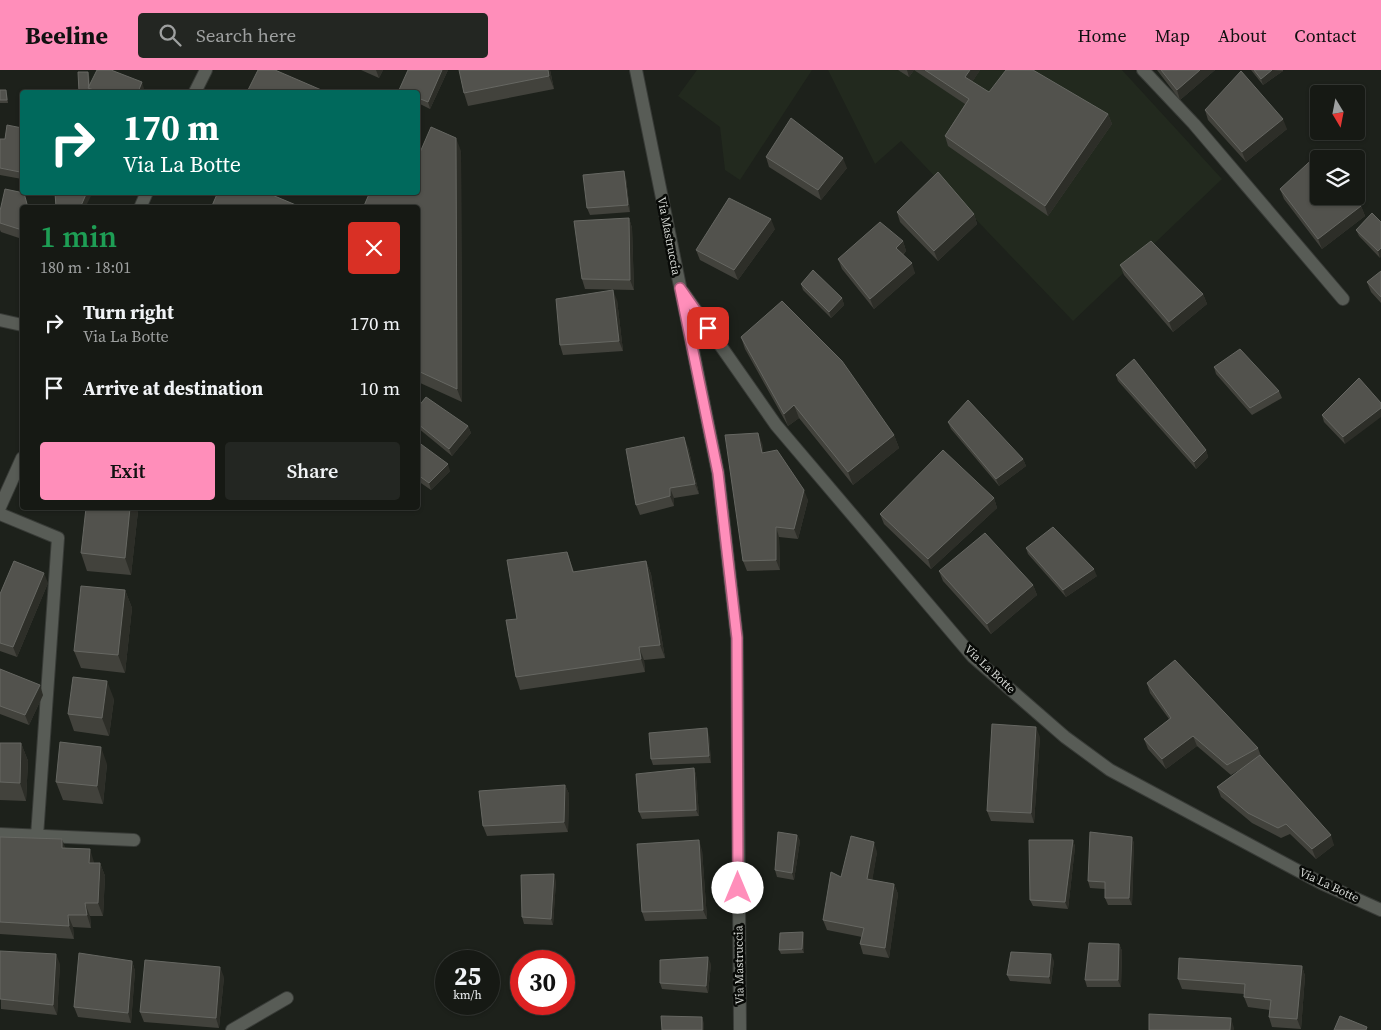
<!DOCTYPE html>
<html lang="en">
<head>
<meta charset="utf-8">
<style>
  :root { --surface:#161914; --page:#232622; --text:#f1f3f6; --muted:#9ea0a0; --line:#353834; --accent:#ff8eba }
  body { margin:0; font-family:"Source Serif 4",serif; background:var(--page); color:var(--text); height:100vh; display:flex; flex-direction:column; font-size:19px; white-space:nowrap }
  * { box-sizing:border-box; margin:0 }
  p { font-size:16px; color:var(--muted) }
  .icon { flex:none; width:28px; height:28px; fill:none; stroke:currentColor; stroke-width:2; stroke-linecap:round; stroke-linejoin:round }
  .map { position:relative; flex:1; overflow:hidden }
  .side { position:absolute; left:20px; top:135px; width:400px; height:305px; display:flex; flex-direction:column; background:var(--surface); border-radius:5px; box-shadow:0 1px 4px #0004,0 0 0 1px var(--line) }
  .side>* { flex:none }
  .hud { position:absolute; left:20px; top:20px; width:400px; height:105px; border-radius:5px; box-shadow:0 1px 4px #0004,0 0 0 1px var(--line); background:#00695c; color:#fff; overflow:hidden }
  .needle { width:32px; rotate:170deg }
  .buttons { position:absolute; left:1310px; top:15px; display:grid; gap:10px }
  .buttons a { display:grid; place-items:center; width:55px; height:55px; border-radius:5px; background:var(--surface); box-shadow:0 1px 4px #0004,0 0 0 1px var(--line); font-size:25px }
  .speed { position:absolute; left:435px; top:880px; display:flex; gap:10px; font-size:25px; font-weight:700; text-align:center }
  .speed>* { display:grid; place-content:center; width:65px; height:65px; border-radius:50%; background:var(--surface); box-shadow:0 1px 4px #0004,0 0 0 1px var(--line); line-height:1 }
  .speed small { font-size:12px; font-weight:400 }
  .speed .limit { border:8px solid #d22; background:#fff; color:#111 }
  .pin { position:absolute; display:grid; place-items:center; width:42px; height:42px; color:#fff; margin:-21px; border-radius:10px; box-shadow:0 2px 8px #0006 }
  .me { position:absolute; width:55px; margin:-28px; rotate:0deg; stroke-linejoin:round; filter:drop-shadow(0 0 4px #0008) }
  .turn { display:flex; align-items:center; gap:18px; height:105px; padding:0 20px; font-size:22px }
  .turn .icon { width:65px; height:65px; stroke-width:2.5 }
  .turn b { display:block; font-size:35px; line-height:42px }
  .round { display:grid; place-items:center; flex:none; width:52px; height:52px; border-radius:5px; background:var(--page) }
  .overview { display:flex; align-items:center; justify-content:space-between; height:85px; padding:0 20px }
  h1 { font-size:30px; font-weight:600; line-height:38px; color:#1e9e55 }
  .primary-button { display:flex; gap:10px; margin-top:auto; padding:10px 20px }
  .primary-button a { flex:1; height:58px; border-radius:5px; background:var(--accent); color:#111; font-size:20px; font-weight:600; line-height:58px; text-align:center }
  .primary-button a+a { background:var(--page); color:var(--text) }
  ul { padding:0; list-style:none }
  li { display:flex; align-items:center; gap:15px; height:65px; padding:0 20px }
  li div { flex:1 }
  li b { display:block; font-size:19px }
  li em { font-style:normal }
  header { display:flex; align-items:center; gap:30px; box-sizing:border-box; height:70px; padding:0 25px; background:var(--accent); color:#111 }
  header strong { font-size:24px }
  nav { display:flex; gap:28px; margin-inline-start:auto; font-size:18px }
  .search { width:350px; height:45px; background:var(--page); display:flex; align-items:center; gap:12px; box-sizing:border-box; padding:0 18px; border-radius:5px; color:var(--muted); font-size:19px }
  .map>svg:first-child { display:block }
</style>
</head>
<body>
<header>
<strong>Beeline</strong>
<div class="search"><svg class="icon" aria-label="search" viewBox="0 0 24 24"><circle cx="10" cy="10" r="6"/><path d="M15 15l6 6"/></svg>Search here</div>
<nav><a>Home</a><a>Map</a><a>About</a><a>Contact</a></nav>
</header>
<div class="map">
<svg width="1381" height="960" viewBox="0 0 1381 960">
  <rect width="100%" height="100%" fill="#1d211b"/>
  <path fill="#22291e" d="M697,0H812L740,110L725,100L720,57L678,26Z
    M828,0H1122L1222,109L1073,251L901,71L875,94Z"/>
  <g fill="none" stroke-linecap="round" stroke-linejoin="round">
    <g stroke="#383b37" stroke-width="14">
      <path id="minor" d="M636,0L718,403L737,568L740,960
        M1143,0L1194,54L1343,229
        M195,22L206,0
        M140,138L147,122
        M683,222L776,355L973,587L1065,667L1110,700L1321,813L1381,840
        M0,250L22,255
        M0,437L22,388
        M0,444L58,468L37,766
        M0,764L134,770
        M232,960L287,928"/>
    </g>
    <use href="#minor" stroke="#585c56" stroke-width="12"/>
  </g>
  <path fill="#42423c" d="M361,0H383L379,8Z
    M448,0L430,39L418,33V22H400L399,20Z
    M550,0L554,19L468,36L464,23Z
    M898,0H980L972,12L989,22L1108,44L1112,54L1048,146L948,76L945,66L965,34L914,0L909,7Z
    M1157,0H1215L1180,30Z
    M1251,0H1283V1L1263,15Z
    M88,2L89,5L90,15L145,22H79Z
    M0,20L7,24L8,33H0Z
    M1205,40L1287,59L1246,92L1208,50Z
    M7,55L22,109L0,105V69H5Z
    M461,81L462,332L418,312V138Z
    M766,87L847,98L821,130L769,97Z
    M626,108L630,142L590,145L587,138Z
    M1280,119L1361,136L1365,146L1322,179L1284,129Z
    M29,136L22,138V169L1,162L0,160V141Z
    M897,142L974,144L977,154L938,191L900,152Z
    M1372,143L1380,188L1359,166L1356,160Z
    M629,148L632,158L634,220L585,219L582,209Z
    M775,159L738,210L700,190L696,180Z
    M903,171L906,181L903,185L915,203L874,239L842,199L838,189Z
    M1120,195L1203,224L1207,234L1173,262L1124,205Z
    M1381,201V233L1371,222L1367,212Z
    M801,214L842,228L844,235L831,248L803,220Z
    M617,230L623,281L563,285L560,275Z
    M741,267L894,365L899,378L853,415L799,348L788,356L745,279Z
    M1214,297L1279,321L1282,328L1252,345L1216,304Z
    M1116,305L1206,380L1208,387L1196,399L1118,311Z
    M1359,308L1345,374L1324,352L1322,345Z
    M418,337L468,356L471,363L452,386L418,358Z
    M948,352L1023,389L1026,396L999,416L951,359Z
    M418,372L450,401L431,420L418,411Z
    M762,373L763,383L808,430L798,469L779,467L780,500L747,501L743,491Z
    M688,377L699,424L674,428V436L640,445L636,435Z
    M994,428L997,438L931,499L884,454L880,444Z
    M138,441L131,505L87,501L81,483Z
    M1026,478L1097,506L1066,527L1028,484Z
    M567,482L574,502L646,491L651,504L665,588L644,590L645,602L520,620L516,607L517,549Z
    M939,501L1033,515L1037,525L991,564L943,511Z
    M48,513L17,587L0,581V524Z
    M125,520L132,538L125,603L81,598L74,581Z
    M0,599L43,625L29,655L0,644Z
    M1147,613L1258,678L1261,686L1334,775L1316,789L1290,764L1281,768L1252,753L1221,727L1217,717L1241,699L1231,705L1197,676L1166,699L1148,679L1144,669L1169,649L1150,623Z
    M114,629L109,666L74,661L68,644Z
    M709,665L711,693L653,695L651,689Z
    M1040,667L1034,753L991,751L987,741Z
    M0,673H21L28,691L26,731L0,730Z
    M107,694L103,734L63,730L56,712Z
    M694,698L696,705L699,746L642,749L639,742Z
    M565,715L569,724L568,762L487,766L483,756Z
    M797,765L800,771L794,810L777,807L775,800Z
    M0,767L66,778L94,792V793H100L105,806L103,846H90L91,858L73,857L74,869L0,864Z
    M1132,767L1134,774L1132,835H1108L1105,828V819L1090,818L1088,811Z
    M1073,770L1075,777L1068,839L1033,836L1030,830Z
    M702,780L707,849L645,851L642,842Z
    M877,782L872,810L894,814L898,824L889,888L863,884L860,874L862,867L827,860L823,850Z
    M556,811L553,855L524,854L522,847Z
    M804,865V883L781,884L779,880Z
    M1119,874L1122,881L1121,917H1087L1085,910Z
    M0,881L60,894L57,945L1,939Z
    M132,891L135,901L131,953L78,947L74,937Z
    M1054,891L1051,914L1010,911L1007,905Z
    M711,894L708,923L662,919L660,913Z
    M1302,896L1305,906L1301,959L1272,957L1269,947L1270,940L1248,937L1244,927V924L1182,919L1178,909Z
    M224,907L219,958L144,952L140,942Z"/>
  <path fill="#2d2e28" d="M376,0H383L379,8Z
    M442,0H448L430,39L428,32Z
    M548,0H550L554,19L549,6Z
    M907,0H914L909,7Z
    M970,0H980L969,17L965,7Z
    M1200,0H1215L1180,30L1177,20Z
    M1272,0L1283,1L1263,15L1261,9Z
    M88,2L89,5L90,18H89Z
    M142,12L145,22H138Z
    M1108,44L1112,54L1048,146L1045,136Z
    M1283,49L1287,59L1246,92L1242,82Z
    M456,68L461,81L462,332L457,319Z
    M22,74V109L20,102Z
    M843,88L847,98L821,130L818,120Z
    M624,101L626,108L630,142L628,135Z
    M87,122H93L85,138H80Z
    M1361,136L1365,146L1322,179L1318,169Z
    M974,144L977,154L938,191L934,181Z
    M629,148L632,158L634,220L630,210Z
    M771,149L775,159L738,210L734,200Z
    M903,171L906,181L899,188L896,178Z
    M1381,178V187L1380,188L1378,181Z
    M912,193L915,203L874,239L870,229Z
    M613,220L617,230L623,281L619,271Z
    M1203,224L1207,234L1173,262L1169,252Z
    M842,228L844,235L831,248L829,242Z
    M794,335L799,348L788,356L784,344Z
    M1381,338V347L1345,374L1343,367Z
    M468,356L471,363L452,386L449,379Z
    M758,363L762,373L765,393L762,383Z
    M894,365L899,378L853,415L848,402Z
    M684,367L688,377L699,424L695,414Z
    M1206,380L1208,387L1196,399L1194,392Z
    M1023,389L1026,396L999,416L996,409Z
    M448,394L450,401L431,420L429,413Z
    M670,418L674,428V436L670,426Z
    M804,420L808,430L798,469L794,459Z
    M994,428L997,438L931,499L928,489Z
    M130,438H137L138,441L131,505L125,488Z
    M776,457L779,467L780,500L776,490Z
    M646,491L651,504L665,588L660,575Z
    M1094,499L1097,506L1066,527L1063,520Z
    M44,503L48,513L17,587L13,577Z
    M1033,515L1037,525L991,564L987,554Z
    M125,520L132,538L125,603L118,585Z
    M639,577L644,590L645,602L641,589Z
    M107,611L114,629L109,666L102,648Z
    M40,615L43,625L29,655L25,645Z
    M1036,657L1040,667L1034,753L1031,743Z
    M707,658L709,665L711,693L709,686Z
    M1193,666L1197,676L1166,699L1162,689Z
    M21,673L28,691L26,731L20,713Z
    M101,677L107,694L103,734L97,716Z
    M694,698L696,705L699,746L696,740Z
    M565,715L569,724L568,762L564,752Z
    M797,765L800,771L794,810L792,803Z
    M1331,765L1334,775L1316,789L1312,779Z
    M1132,767L1134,774L1132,835L1129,828Z
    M62,769L67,782L62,778Z
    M699,770L702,780L707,849L703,840Z
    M1073,770L1075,777L1068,839L1065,832Z
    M874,772L877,782L871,819L867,809Z
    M90,779L94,792L93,806L89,793Z
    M100,793L105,806L103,846L98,833Z
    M554,804L556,811L553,855L551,849Z
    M894,814L898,824L889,888L885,878Z
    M85,833L90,846L91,858L87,845Z
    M68,845L73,857L74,869L69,856Z
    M803,862L804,865V883L802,879Z
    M1119,874L1122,881L1121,917L1118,910Z
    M56,884L60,894L57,945L53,935Z
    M1051,884L1054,891L1051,914L1049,907Z
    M708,887L711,894L708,923L706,916Z
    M132,891L135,901L131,953L128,943Z
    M1302,896L1305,906L1301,959L1297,949Z
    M220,897L224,907L219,958L216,948Z
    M702,947L704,953V960H702Z
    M1231,948L1234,958V960H1230Z"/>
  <path fill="#52524d" stroke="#666762" d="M97,0H111L142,12L138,22H97V21L88,18Z
    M258,0H275L326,22H247Z
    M408,0H442L428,32L418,28V22H406L399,20Z
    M459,0H548L549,6L464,23Z
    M925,0H970L965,7L989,22L1006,0H1033L1108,44L1045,136L945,66L969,29Z
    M1161,0H1200L1177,20Z
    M1254,0H1272L1261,9Z
    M1241,1L1283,49L1242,82L1205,40Z
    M78,2H88L89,22H79Z
    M0,20H6L7,30H0Z
    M791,48L843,88L818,120L766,87Z
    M7,55L22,58V74L20,102L0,98V69H5Z
    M431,57L456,68L457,319L418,301V138H363L370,122H418V87Z
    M1319,83L1324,89H1319V126H1354L1361,136L1318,169L1280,119Z
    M624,101L628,135L587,138L583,105Z
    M938,102L974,144L934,181L897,142Z
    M5,119L24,123L27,134L30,138H22V160L0,153V141Z
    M55,122H87L80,138H56Z
    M218,122H265L303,138H211Z
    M729,128L771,149L734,200L696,180Z
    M1372,143L1381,152V178L1378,181L1356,160Z
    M629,148L630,210L582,209L574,151Z
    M880,152L903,171L896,178L912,193L870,229L838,189Z
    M1151,171L1203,224L1169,252L1120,195Z
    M813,200L842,228L829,242L801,214Z
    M1381,201V227L1367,212Z
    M613,220L619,271L560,275L556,229Z
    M782,231L842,291L894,365L848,402L794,335L784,344L741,267Z
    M1240,279L1279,321L1250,338L1214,297Z
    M1134,289L1206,380L1194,392L1116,305Z
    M1359,308L1381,333V338L1343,367L1322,345Z
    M426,327L468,356L449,379L418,354V337Z
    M968,330L1023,389L996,409L948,352Z
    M758,363L762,383L777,380L804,420L794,459L776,457V490L743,491L725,365Z
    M684,367L695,414L670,418V426L636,435L626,379Z
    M418,372L448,394L429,413L418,405Z
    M943,380L994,428L928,489L880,444Z
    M86,438H130L125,488L81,483Z
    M1053,457L1094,499L1063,520L1026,478Z
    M985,463L1033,515L987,554L939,501Z
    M567,482L573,502L646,491L660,575L639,577L641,589L516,607L506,550L517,549L507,490Z
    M14,491L44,503L13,577L0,573V524Z
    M81,516L125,520L118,585L74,581Z
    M1175,590L1258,678L1227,695L1193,666L1162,689L1144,669L1171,648L1147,613Z
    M0,599L40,615L25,645L0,636Z
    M73,607L107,611L102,648L68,644Z
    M992,654L1036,657L1031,743L987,741Z
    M707,658L709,686L651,689L649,663Z
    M60,672L101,677L97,716L56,712Z
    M0,673H21L20,713L0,712Z
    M1260,685L1331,765L1312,779L1286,754L1278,758L1248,743L1217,717Z
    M694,698L696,740L639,742L636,704Z
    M565,715L564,752L483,756L479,721Z
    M778,762L797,765L792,803L775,800Z
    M1090,762L1132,767L1129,828H1105V812L1088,811Z
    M851,766L874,772L867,809L894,814L885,878L860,874L864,858L823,850L831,802L841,807Z
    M0,767L62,769V778L90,779L89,793H100L98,833H85L87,845H68L69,856L0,852Z
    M699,770L703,840L642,842L637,774Z
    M1029,770H1073L1065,832L1030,830Z
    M554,804L551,849L522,847L521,805Z
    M803,862L802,879L779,880L780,863Z
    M1089,873L1119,874L1118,910H1085Z
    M0,881L56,884L53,935L0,929Z
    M1011,882L1051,884L1049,907L1007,905Z
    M79,883L132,891L128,943L74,937Z
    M708,887L706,916L660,913V890Z
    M1179,888L1302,896L1297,949L1269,947L1271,930L1244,927L1245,914L1178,909Z
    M145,890L220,897L216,948L140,942Z
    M1149,944L1231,948L1230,960H1149Z
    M661,946L702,947V960H662Z
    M1340,946L1367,957L1366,960H1334Z"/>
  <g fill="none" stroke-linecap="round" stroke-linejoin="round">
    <g stroke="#a65c79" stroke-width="12">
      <path id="route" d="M708,258L680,218L718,403L737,568L738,818"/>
    </g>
    <use href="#route" stroke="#ff8eba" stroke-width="9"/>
  </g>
  <g text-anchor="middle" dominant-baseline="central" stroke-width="5" stroke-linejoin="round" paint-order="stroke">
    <g font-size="12" fill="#d4d7d3" stroke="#080a07">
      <text transform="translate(669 166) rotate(79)">Via Mastruccia</text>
      <text transform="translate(990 599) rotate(43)">Via La Botte</text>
      <text transform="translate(1329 815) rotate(25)">Via La Botte</text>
      <text transform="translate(739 895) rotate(-91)">Via Mastruccia</text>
    </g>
  </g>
</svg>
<div class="buttons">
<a><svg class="needle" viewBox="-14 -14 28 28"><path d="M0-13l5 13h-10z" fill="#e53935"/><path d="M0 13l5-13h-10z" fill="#9ea0a0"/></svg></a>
<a><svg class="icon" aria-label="layers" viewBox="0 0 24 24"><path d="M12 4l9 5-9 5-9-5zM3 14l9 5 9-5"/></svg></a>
</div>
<div class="speed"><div>25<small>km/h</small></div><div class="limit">30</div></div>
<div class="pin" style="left:708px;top:258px;background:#d93025"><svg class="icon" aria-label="arrive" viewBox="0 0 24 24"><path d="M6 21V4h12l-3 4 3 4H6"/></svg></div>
<svg class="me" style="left:738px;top:818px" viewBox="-20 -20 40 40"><circle r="19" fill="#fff"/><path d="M0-13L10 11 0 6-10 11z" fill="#ff8eba"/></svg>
<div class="hud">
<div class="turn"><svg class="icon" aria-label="right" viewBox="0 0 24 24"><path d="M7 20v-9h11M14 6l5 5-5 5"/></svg><div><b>170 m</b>Via La Botte</div></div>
</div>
<section class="side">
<div class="overview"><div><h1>1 min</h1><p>180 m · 18:01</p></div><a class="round" style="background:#d93025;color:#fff"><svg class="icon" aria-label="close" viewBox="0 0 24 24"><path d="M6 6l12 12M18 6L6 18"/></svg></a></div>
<ul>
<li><svg class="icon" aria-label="right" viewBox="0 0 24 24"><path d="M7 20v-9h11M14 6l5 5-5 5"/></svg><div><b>Turn right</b><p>Via La Botte</p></div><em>170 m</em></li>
<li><svg class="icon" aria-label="arrive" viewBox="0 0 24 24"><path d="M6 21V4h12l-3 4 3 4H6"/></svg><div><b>Arrive at destination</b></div><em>10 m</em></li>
</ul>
<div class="primary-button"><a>Exit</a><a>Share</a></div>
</section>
</div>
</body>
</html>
